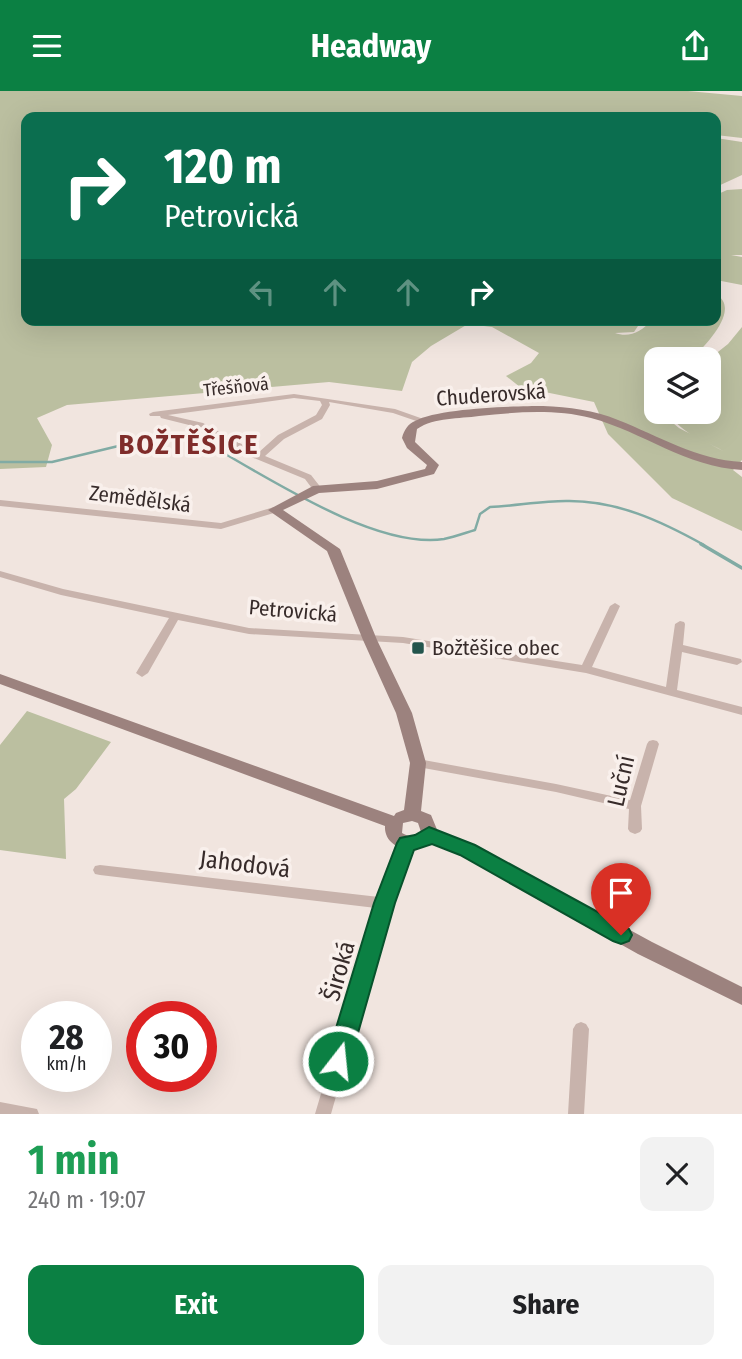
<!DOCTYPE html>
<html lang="en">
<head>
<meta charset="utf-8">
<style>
  :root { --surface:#fff; --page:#f2f2f2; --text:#202124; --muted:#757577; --accent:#0b8043 }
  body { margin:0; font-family:"Fira Sans Condensed",sans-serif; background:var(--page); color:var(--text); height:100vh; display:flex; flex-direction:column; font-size:26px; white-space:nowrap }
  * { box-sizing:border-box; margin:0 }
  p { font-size:23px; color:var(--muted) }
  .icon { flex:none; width:38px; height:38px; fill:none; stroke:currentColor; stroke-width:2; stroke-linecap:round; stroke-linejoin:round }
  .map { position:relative; height:1023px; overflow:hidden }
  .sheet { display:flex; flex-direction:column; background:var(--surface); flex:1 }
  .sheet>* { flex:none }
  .hud { position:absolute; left:21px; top:21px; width:700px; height:214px; border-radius:14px; box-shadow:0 7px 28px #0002; background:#0b6e4f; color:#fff; overflow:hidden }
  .tools { position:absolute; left:644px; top:256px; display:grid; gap:14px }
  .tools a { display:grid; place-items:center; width:77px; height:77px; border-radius:14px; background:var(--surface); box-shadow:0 7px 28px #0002; font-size:35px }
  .speed { position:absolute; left:21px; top:910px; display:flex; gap:14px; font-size:35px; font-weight:700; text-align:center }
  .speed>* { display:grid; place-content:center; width:91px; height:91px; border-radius:50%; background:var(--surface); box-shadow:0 7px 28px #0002; line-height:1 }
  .speed small { font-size:18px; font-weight:400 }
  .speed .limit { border:10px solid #d22; background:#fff; color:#111 }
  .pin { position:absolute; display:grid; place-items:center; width:60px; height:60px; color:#fff; margin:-72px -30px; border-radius:50% 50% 50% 0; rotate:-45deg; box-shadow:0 0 7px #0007 }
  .pin .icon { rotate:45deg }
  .me { position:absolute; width:77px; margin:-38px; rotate:16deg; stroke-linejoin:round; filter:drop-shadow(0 0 5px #0008) }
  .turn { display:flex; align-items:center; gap:24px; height:147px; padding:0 28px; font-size:32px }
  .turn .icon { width:91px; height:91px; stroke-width:2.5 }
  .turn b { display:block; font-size:49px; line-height:60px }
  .lanes { display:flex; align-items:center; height:66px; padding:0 28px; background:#0003; justify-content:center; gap:35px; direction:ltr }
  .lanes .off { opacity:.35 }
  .round { display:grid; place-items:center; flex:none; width:74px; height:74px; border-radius:14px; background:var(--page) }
  .head { display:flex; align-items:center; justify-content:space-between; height:119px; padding:0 28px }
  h1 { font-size:42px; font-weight:700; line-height:52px; color:#1e9e55 }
  .primary-button { display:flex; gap:14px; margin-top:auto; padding:14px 28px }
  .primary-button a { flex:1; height:80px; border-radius:14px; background:var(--accent); color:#fff; font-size:28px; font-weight:700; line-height:80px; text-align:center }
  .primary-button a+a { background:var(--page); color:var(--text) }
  header { display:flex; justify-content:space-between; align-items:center; height:91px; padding:0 28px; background:var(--accent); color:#fff; font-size:32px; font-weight:700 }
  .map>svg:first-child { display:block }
</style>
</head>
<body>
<header><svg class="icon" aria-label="menu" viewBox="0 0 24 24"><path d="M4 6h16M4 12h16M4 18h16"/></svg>Headway<svg class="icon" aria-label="share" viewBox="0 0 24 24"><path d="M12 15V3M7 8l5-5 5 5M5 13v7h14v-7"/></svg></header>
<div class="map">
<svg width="742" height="1023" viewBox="0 0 742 1023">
  <rect width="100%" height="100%" fill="#f1e5df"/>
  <path fill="#bbbfa0" d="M0,0H688L742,5V47L716,44V26H26V229H642L634,241L615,242C629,247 642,241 651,229H716V203C742,219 704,255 692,268H656V320H663L662,323L679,337L723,360C709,351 673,340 671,320H709V268L728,253L742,236V369L733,379L742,386V440L672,407L608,343L594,311L520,296L506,285L531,272L539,262L492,236L468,233L431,255L412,271L402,300L329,291L67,314L37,327L52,354L46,376L0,378Z
    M716,47L742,51V84L716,96Z
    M742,98V164H731L742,166V194L716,189V104L727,99Z
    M27,620L111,651L76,698L64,708L66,768L0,759V654Z"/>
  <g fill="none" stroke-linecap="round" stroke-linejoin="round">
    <path stroke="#81aba4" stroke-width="2.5" d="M0,371H52L164,344L188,342C253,376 370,459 444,448C454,446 465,442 475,439L480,423L490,416C515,415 541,410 566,410C616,409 661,430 704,454"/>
    <path stroke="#81aba4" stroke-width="3.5" d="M701,453L742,477"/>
    <path fill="#c8b3ac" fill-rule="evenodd" d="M294,303L395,318L429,330L425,333L393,322L329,311L330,314L322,328L284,348L265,365L311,384L322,398L317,401L314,400L305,388L244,363L197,336L161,327L160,325H150L149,323L153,321ZM294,307L320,310L322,314L316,324L278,344L258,362L203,332L168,324Z
      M0,409L221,432L274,416L279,419L277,421L221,438L0,415Z
      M0,480L63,498L249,537L403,546L582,574L610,515L615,512L620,515L592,576L666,596L675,533L680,530L684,531L685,533L683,554L741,568L742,571L737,574L682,561L677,599L742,616V624L586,582L403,552L249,543L178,529L148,582L142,586L136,582L169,527L61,504L0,486Z
      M653,649L657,650L659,653L641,715L642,738L640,741L635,743L630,741L628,738L629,718L556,701L418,676L414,675L412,672L414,669L418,668L556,693L630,709L647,653L649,650Z
      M407,747L412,748L414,752L391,812L331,1023H315L376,817L100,784L95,783L93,779L95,775L100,774L379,806L400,752L402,748Z
      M581,931L586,933L589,938L584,1023H568L573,938L576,933Z
      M0,1011L37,1018L39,1023H0Z"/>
    <path fill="#9c827e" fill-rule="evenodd" d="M543,315C569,316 594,319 618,329C659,345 697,369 742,371V379C686,376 643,341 591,327C555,318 516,321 479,325C459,328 435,326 417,338L415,351L439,374L434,383L377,398L319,402L283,419L340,458L377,549L412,622L426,672L421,720L431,724L438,741L474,754L652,851L742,896V914L638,863L462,764C454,761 439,751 431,753C426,753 420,757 415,758C400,760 384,751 385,735L0,593V583L394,725L396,722L404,719L410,672L396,622L363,549L327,460L268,419L313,395L377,390L425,378L427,374L407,357L402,347C404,339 408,333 415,330C438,317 515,315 543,315ZM412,730L418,732L421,741C414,746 409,746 402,742L403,732Z"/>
  </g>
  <path fill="#0b8043" stroke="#07532c" stroke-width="2" d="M429,736L475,754L629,838L632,844L629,850L621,853L613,850L460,764L432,753L414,759L395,812L350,970L347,978L338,981L330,978L326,970L374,812L397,752L400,747L415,744Z"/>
  <rect fill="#23554d" stroke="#f9f0ec" stroke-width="2.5" x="411" y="550" width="14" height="14" rx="3.5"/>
  <g text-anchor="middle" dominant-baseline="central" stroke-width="7" stroke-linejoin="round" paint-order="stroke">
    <g font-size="18" fill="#372b2a" stroke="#f9f0ec">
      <text transform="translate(236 296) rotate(-6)">Třešňová</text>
    </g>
    <g font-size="21" fill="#372b2a" stroke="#f9f0ec">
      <text transform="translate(491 304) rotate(-4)">Chuderovská</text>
      <text transform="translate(140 408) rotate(7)">Zemědělská</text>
      <text transform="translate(293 520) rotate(5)">Petrovická</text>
    </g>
    <g font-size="21" fill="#372b2a" stroke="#f9f0ec" text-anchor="start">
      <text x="432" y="557">Božtěšice obec</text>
    </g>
    <g font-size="24" fill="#372b2a" stroke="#f9f0ec">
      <text transform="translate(621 690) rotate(-77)">Luční</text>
      <text transform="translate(245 773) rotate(7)">Jahodová</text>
      <text transform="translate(339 880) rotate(-74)">Široká</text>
    </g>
    <g font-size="28" font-weight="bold" letter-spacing="2" fill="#7f2c2a" stroke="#f9f0ec">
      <text x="189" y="353">BOŽTĚŠICE</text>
    </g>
  </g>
</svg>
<div class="tools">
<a><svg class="icon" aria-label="layers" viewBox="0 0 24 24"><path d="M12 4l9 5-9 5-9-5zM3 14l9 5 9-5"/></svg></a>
</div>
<div class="speed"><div>28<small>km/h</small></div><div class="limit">30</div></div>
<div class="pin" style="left:621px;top:844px;background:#d93025"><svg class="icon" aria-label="arrive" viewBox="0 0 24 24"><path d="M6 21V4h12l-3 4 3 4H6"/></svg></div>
<svg class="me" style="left:338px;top:970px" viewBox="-20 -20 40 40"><circle r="17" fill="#0b8043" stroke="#fff" stroke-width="3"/><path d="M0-11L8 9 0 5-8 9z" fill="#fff"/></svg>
<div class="hud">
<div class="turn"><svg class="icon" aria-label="right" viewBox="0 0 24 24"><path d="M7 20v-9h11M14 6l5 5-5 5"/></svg><div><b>120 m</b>Petrovická</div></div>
<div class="lanes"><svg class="icon off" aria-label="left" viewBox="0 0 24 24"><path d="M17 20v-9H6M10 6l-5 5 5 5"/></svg><svg class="icon off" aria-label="ahead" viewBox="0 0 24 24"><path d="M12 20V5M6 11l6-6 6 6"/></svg><svg class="icon off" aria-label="ahead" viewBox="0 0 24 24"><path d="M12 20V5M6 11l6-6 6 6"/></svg><svg class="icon" aria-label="right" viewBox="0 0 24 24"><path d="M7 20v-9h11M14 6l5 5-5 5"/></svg></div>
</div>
</div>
<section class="sheet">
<div class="head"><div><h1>1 min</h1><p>240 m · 19:07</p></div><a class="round"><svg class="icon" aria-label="close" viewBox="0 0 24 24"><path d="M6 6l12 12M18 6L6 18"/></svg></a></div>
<div class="primary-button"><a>Exit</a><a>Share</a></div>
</section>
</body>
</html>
